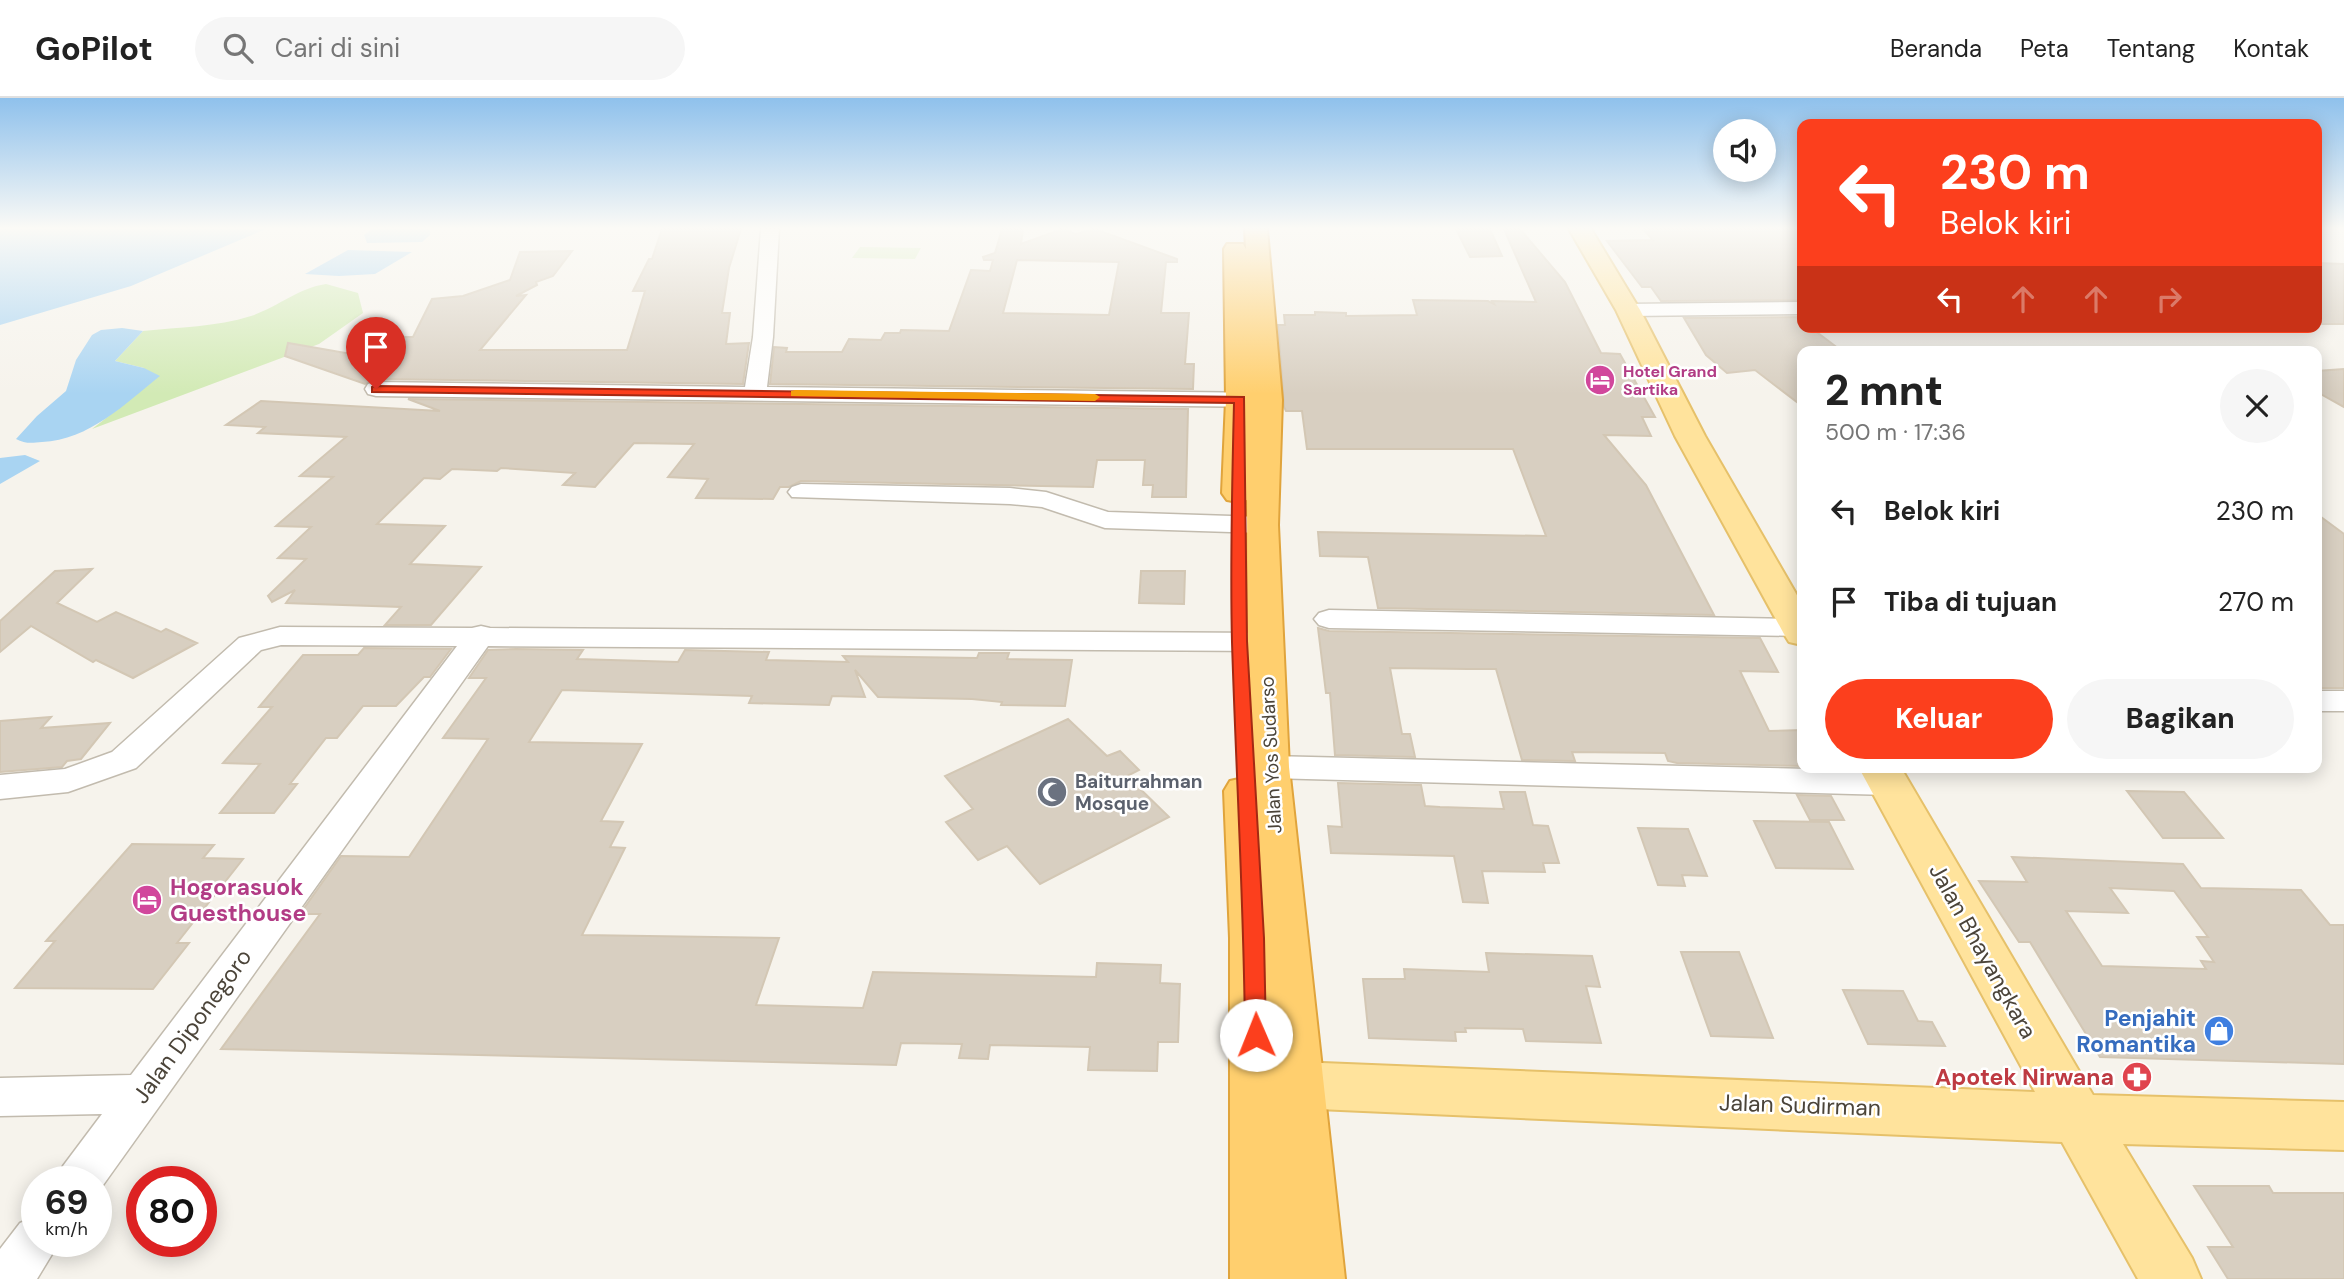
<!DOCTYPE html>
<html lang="id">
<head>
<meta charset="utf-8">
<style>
  :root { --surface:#fff; --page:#f6f6f6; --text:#222; --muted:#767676; --line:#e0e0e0; --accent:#fc3f1d }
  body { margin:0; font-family:"DM Sans",sans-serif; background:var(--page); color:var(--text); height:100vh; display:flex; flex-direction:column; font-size:26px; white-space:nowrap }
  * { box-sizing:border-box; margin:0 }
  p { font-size:23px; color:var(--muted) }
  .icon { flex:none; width:38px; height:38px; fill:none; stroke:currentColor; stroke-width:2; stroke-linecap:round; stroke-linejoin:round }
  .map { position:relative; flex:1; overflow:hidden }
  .drawer { position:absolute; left:1797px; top:248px; width:525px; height:427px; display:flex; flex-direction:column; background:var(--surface); border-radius:14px; box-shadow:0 4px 18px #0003 }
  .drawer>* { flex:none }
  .hud { position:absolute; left:1797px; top:21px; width:525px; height:214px; border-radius:14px; box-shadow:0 4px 18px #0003; background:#fc3f1d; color:#fff; overflow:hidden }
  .buttons { position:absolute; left:1713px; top:21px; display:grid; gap:14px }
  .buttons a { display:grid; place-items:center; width:63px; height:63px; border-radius:50%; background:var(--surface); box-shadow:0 4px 18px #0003; font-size:35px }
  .speed { position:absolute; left:21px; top:1068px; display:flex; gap:14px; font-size:35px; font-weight:700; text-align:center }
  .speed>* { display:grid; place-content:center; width:91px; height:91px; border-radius:50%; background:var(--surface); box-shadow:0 4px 18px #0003; line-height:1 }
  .speed small { font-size:18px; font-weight:400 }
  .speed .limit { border:10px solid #d22; background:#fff; color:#111 }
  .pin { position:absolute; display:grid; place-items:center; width:60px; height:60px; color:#fff; margin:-72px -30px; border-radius:50% 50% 50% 0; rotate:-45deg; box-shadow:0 0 7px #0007 }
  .pin .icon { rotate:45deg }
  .me { position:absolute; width:77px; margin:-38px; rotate:359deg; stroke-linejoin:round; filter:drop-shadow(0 0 5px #0008) }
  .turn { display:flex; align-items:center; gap:24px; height:147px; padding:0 28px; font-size:32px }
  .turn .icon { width:91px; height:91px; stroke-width:2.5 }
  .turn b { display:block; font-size:49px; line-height:60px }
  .lanes { display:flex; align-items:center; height:66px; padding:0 28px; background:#0003; justify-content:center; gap:35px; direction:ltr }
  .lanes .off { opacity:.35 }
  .round { display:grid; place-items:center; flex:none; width:74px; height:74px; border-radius:37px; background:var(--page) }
  .overview { display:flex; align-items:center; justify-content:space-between; height:119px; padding:0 28px }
  h1 { font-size:42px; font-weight:800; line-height:52px }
  .action { display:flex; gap:14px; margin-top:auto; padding:14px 28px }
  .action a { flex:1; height:80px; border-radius:42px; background:var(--accent); color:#fff; font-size:28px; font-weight:800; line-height:80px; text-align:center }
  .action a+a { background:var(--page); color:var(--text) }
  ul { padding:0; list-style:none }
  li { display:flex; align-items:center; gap:21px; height:91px; padding:0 28px }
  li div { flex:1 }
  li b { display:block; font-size:26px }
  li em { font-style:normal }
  header { display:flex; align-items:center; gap:42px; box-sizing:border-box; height:98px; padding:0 35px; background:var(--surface); border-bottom:2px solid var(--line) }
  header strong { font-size:33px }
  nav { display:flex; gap:38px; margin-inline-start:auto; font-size:24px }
  .search { width:490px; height:63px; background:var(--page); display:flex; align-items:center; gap:18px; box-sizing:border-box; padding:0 24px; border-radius:38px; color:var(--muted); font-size:26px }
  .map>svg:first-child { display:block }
</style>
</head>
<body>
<header>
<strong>GoPilot</strong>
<div class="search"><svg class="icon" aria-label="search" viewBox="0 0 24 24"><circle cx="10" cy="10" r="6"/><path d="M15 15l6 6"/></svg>Cari di sini</div>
<nav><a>Beranda</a><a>Peta</a><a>Tentang</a><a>Kontak</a></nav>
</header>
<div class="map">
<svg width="2344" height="1181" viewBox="0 0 2344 1181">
  <rect width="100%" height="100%" fill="#f6f3ec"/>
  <path fill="#d2eab5" d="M860,149L921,150L915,161L852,160Z
    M326,186L358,195L363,215L319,246L92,331L123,307L144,270L115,263L143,233C179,229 216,229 251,218C278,209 298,190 326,186Z"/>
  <path fill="#a9d4f2" d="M0,131H266L131,188L0,227Z
    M372,131H430V137L422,144L367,145L364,137Z
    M348,152L412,154L375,176L339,178L305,176Z
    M122,230L143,233L115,263L144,270L160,278C125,306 89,342 42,344C32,345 25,346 16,341L37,318L66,293L76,262L92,237L101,232Z
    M25,357L40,363L0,386V360Z"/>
  <path fill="#d8cfc1" stroke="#d3c7b4" stroke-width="2" fill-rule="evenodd" d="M662,131H741L729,170L722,215H730L726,246L749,245L743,286L376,281L365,286L285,258L288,245L374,260L398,239H413L432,201L463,198L510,182L520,154L572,153L553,178L536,184L537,187L516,198L526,197L480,252H627L645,193H633L649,161H652Z
    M1002,131H1023L1021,146L1062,131L1076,136L1095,131L1177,161V164H1166L1161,215H1189L1185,266H1194L1193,291L770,286L774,249L787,250L786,254H842L849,241L881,242L885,235H900L901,232L949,233L971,172L990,173L993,162H984L983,159L995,155ZM1017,162L1119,164L1109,217L1003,215Z
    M1456,131H1490L1502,158L1470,159Z
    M1504,131H1520L1565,184L1601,255L1620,256L1655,319H1642L1651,338L1604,337L1646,387L1714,517L1378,510L1368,459L1320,458L1318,434L1546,438L1513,351H1307L1302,313H1286L1284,309L1278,227H1285L1284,217H1315V214L1346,215V218L1417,217L1413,202L1488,203L1494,206L1492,203L1536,204Z
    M1643,131H1802V202L1661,203L1651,189H1642L1607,143L1653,142Z
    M2317,165L2344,166V226H2317Z
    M1802,219V229H1810L1843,254H1802V308L1755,272L1727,275L1706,257L1684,220Z
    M2344,271V309L2317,294V273Z
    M408,301L1188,311L1186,399H1152L1153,387H1143L1145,362H1097L1093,389L801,383L789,389H780L773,401L696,400L708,381L668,379L694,346L634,345L595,389L563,387L575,375L501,370L497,373L452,371L440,381L424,380L377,426L445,428L410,466L481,469L431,527H385L401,509L286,505L295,492L272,504L268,498L306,461L278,460L311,429L276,428L333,379L300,378L346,339L258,335L265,329L226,327L261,303L440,313Z
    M2317,416L2344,436V590H2317Z
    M92,471L57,505L97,524L116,514L161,534L166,531L197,545L133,580L96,562L93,564L31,528L0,554V523L55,473Z
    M1141,473H1185L1184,506L1139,505Z
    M1318,530L1329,533L1760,540L1778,574L1740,573L1769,633L1802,632V668L1677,665L1668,663L1665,655L1572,654L1575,663L1522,662L1496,571H1468L1390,570L1402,636H1410L1415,659L1335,657L1330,595H1326Z
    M364,550L451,551L430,579H424L396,608H363L337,640H326L290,686H297L274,715H220L260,666L223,665L272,609H259L303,557H358Z
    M516,551L583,552L577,561L678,564L685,552L769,554L766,562L848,564L843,558L977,560L979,555H1009L1007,561L1072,562L1065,608L1001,607L1002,604L972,601L878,599L855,572L865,599L832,598L829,607L749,605L752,598L562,592L529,644L642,646L601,723L623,724L610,749L625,750L582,837L779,840L756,907L863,910L873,874L1096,879L1097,865L1161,867L1160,885L1180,886L1178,944H1158L1157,973L1088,972L1090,949L990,947L988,961L959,960L962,946L901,945L896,967L221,951L320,816H300L341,758L409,759L488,641L443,640L486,580H469L488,552Z
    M51,619L41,630L110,625L81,661L67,663L62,669L0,674V623Z
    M1068,621L1107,658L1120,653L1139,672L1127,678L1169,719L1040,786L1007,748L978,762L946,724L973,711L945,678Z
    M1338,685L1421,687L1425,708L1440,709L1504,711L1500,694H1525L1533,727L1548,728L1559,765H1543L1545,774L1482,773L1488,805L1463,804L1454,758L1331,755L1328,728L1342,729Z
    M2127,693L2184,694L2223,740H2163Z
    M1797,697L1831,698L1844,722H1810Z
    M1754,723L1829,724L1853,771L1776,770Z
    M1638,730L1688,731L1707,778L1682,777L1685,788L1658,787Z
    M132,746L214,747L203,760L243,761L177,845H189L153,891L15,890L55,843H46Z
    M2012,759L2183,766L2201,790L2301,792L2330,827H2344V966L2100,959L2030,844H2019L1979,783L2027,784ZM2110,790L2174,793L2208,839H2197L2214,864L2201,863L2206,871L2102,868L2066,813L2128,815Z
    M1681,854H1739L1773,940L1711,938Z
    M1486,855L1592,858L1600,889L1586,888L1601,945L1526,943L1523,931L1465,930L1466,934H1455L1456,943L1369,940L1363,881H1405L1404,871L1489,874Z
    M1843,892L1903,893L1918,923L1932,924L1945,948L1868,946Z
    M2194,1088H2269L2273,1095H2344V1181H2228L2208,1149H2233Z"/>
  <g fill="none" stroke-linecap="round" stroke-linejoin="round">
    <g stroke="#c2bbae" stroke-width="3">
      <path id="minor" d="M761,131H779L773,239L767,289L1268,295L1276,297L1279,302L1276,307L1268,309L376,298L368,296L365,291L368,286L376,284L745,289L753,239Z
        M1802,204V216L1628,218L1621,216L1618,212L1621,208L1628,206Z
        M801,386L1010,390L1046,394L1108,414L1262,419L1271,421L1275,427L1271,433L1262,435L1105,430L1042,409L1010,406L792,399L788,394L792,389Z
        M1329,512L1799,521L1802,522V538L1329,530L1319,527L1314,521L1319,515Z
        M481,528L490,530L1267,535L1278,538L1282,544L1278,550L1267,553L488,548L96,1097V1083H56L63,1068L102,1016L0,1018V980L131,977L457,548L281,547L261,552L136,670L68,694L0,701V677L65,671L112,654L239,540L280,529L472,530Z
        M2317,593H2344V613H2317Z
        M1268,658L1889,673L1901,677L1906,685L1901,693L1889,697L1268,680L1256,677L1251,669L1256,661Z
        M37,1118V1143H60L37,1181H0V1151L20,1125Z"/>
    </g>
    <g stroke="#e6c16a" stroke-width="4">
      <path id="major" d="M1569,131H1591L1640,212L1705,338L1802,506V547L1789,544L1784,536L1675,338L1616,212Z
        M1859,670H1901L2093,997L2344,1004V1052L2123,1046L2192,1160L2201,1181H2138L2062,1044L1273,1009L1254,1002L1247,986L1254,970L1273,963L2035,994Z"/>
    </g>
    <g stroke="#e0a43c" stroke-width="4">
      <path id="highway" d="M1245,131H1267L1282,302L1278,427L1289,669L1345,1181H1230V840L1224,693L1230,683L1248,679L1247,402L1238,404L1227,402L1222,395L1226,302L1224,151L1227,146H1243L1246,151Z"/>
    </g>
    <use href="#minor" fill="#fff" fill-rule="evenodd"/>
    <use href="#major" fill="#ffe39c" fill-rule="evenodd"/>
    <use href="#highway" fill="#ffcf6e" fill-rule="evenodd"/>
  </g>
  <linearGradient id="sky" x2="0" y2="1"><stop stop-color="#8fc1ec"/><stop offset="0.44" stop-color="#fbfaf6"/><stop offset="1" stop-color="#fbfaf6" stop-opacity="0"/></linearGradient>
  <rect width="2344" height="296" fill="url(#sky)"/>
  <path fill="#fc3f1d" stroke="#a42913" stroke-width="2" d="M376,288L1244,299L1247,543L1264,840L1266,937L1263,944L1256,946L1248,944L1245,937C1244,806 1236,675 1232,544C1230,465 1232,385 1234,305L372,294V289Z"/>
  <path fill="#f59e0b" d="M795,292L1095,296L1100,299L1095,303L791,298V293Z"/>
  <defs>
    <g id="hotel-disc" transform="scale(1.575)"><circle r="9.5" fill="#d1479c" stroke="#fff"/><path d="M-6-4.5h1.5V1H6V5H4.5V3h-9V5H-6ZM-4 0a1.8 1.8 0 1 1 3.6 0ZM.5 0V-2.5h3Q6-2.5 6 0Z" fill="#fff"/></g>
    <g id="mosque-disc" transform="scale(1.575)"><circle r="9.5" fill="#6b7280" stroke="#fff"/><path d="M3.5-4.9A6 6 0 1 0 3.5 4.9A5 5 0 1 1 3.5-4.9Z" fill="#fff"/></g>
    <g id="shop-disc" transform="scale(1.575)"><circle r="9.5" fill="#3f7fe0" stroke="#fff"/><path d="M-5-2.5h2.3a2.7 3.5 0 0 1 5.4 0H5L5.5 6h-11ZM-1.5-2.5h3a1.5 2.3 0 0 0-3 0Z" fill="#fff"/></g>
    <g id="pharmacy-disc" transform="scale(1.575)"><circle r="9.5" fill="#e0444e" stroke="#fff"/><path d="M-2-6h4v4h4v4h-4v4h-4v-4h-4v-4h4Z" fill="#fff"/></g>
  </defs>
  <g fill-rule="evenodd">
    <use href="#hotel-disc" x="1600" y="282"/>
    <use href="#mosque-disc" x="1052" y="694"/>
    <use href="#hotel-disc" x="147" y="802"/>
    <use href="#shop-disc" x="2219" y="933"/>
    <use href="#pharmacy-disc" x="2137" y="979"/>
  </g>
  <g text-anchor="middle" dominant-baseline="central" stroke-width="5" stroke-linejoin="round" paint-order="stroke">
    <g font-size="16" font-weight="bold" fill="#b23c85" stroke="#fff" text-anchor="start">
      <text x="1623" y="273">Hotel Grand<tspan x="1623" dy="18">Sartika</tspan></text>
    </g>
    <g font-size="19" fill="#4b4439" stroke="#fff">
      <text transform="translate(1271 657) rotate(-93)">Jalan Yos Sudarso</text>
    </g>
    <g font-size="19" font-weight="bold" fill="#5b616d" stroke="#fff" text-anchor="start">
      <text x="1075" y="683">Baiturrahman<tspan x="1075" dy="22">Mosque</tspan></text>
    </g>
    <g font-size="23" font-weight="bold" fill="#b23c85" stroke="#fff" text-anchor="start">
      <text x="170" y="789">Hogorasuok<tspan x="170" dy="26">Guesthouse</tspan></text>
    </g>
    <g font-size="23" fill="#4b4439" stroke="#fff">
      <text transform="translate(1983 853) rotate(61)">Jalan Bhayangkara</text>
      <text transform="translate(192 928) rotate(-54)">Jalan Diponegoro</text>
      <text transform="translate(1800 1007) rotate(2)">Jalan Sudirman</text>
    </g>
    <g font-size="23" font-weight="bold" fill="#366cbe" stroke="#fff" text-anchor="end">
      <text x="2196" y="920">Penjahit<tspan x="2196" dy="26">Romantika</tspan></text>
    </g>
    <g font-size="23" font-weight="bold" fill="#be3a42" stroke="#fff" text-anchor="end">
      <text x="2114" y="979">Apotek Nirwana</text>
    </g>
  </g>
</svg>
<div class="buttons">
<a><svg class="icon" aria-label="sound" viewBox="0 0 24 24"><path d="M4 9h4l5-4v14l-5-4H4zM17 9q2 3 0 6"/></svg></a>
</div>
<div class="speed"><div>69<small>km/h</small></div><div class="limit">80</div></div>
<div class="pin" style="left:376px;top:291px;background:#d93025"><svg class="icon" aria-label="arrive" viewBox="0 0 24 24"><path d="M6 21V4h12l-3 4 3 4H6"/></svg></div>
<svg class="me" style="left:1256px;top:937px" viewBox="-20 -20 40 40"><circle r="19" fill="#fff"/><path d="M0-13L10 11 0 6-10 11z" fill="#fc3f1d"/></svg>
<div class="hud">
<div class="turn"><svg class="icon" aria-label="left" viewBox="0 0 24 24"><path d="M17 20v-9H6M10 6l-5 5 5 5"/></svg><div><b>230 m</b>Belok kiri</div></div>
<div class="lanes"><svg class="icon" aria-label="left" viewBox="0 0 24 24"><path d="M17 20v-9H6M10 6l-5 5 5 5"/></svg><svg class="icon off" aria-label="ahead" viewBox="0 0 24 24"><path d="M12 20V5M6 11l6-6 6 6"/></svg><svg class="icon off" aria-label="ahead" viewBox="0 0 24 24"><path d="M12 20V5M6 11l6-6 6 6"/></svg><svg class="icon off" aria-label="right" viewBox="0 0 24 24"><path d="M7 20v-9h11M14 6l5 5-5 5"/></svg></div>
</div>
<section class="drawer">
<div class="overview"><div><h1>2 mnt</h1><p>500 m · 17:36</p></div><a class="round"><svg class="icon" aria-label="close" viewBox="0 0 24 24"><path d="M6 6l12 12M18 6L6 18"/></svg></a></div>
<ul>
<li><svg class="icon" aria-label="left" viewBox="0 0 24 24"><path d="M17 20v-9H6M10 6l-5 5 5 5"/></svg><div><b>Belok kiri</b></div><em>230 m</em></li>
<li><svg class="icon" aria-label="arrive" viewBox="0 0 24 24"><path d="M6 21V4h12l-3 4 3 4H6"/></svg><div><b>Tiba di tujuan</b></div><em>270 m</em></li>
</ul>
<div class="action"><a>Keluar</a><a>Bagikan</a></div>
</section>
</div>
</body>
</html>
